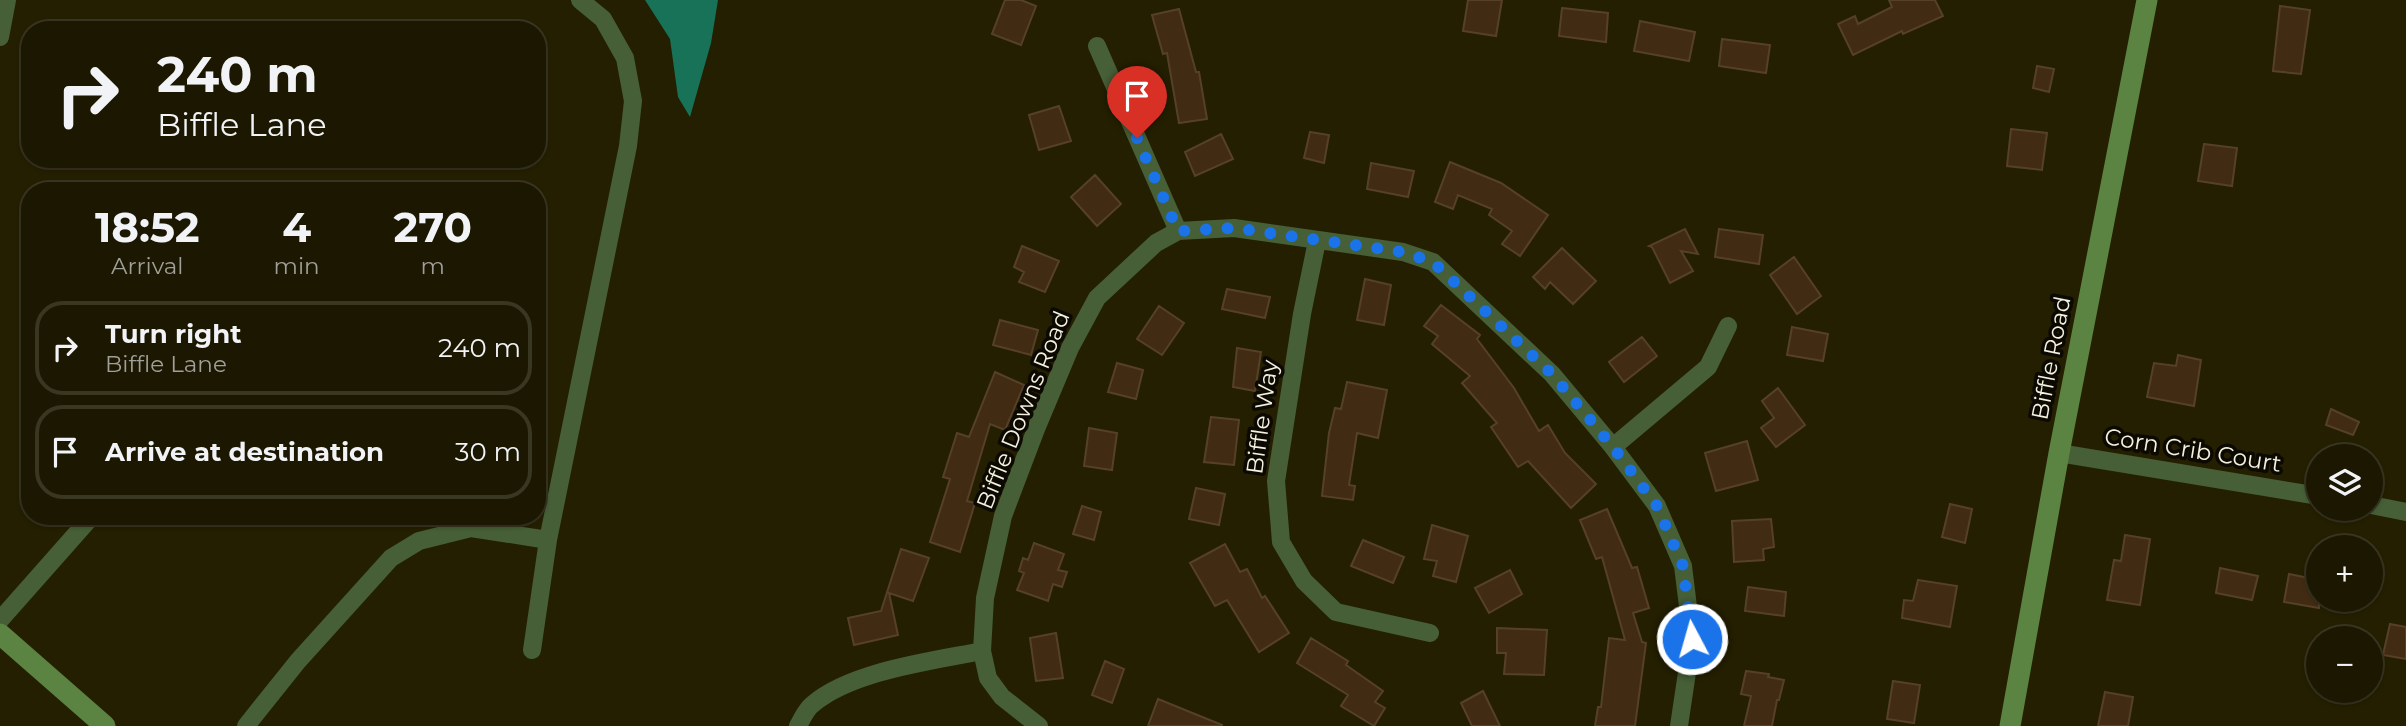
<!DOCTYPE html>
<html lang="en">
<head>
<meta charset="utf-8">
<style>
  :root { --surface:#1b1700; --page:#24200a; --text:#f1f3f6; --muted:#a09f99; --line:#393622 }
  body { margin:0; font-family:Montserrat,sans-serif; background:var(--page); color:var(--text); height:100vh; display:flex; flex-direction:column; font-size:26px; white-space:nowrap }
  * { box-sizing:border-box; margin:0 }
  p { font-size:23px; color:var(--muted) }
  .icon { flex:none; width:38px; height:38px; fill:none; stroke:currentColor; stroke-width:2; stroke-linecap:round; stroke-linejoin:round }
  .map { position:relative; flex:1; overflow:hidden }
  .details { position:absolute; left:21px; top:182px; width:525px; height:343px; display:flex; flex-direction:column; background:var(--surface); border-radius:28px; box-shadow:0 2px 5px #0004,0 0 0 2px var(--line) }
  .details>* { flex:none }
  .guide { position:absolute; left:21px; top:21px; width:525px; height:147px; border-radius:28px; box-shadow:0 2px 5px #0004,0 0 0 2px var(--line); background:#1b1700; color:var(--text); overflow:hidden }
  .controls { position:absolute; left:2306px; top:444px; display:grid; gap:14px }
  .controls a { display:grid; place-items:center; width:77px; height:77px; border-radius:50%; background:var(--surface); box-shadow:0 2px 5px #0004,0 0 0 2px var(--line); font-size:35px }
  .pin { position:absolute; display:grid; place-items:center; width:60px; height:60px; color:#fff; margin:-72px -30px; border-radius:50% 50% 50% 0; rotate:-45deg; box-shadow:0 0 7px #0007 }
  .pin .icon { rotate:45deg }
  .me { position:absolute; width:77px; margin:-38px; rotate:354deg; stroke-linejoin:round; filter:drop-shadow(0 0 5px #0008) }
  .turn { display:flex; align-items:center; gap:24px; height:147px; padding:0 21px; font-size:32px }
  .turn .icon { width:91px; height:91px; stroke-width:2.5 }
  .turn b { display:block; font-size:49px; line-height:60px }
  .eta { display:flex; justify-content:space-evenly; align-items:center; height:119px; text-align:center }
  .eta b { font-size:42px; font-weight:700; line-height:49px }
  ul { padding:0; list-style:none }
  li { display:flex; align-items:center; gap:21px; height:94px; margin:0 14px 10px; padding:0 7px; border:4px solid var(--line); border-radius:28px }
  li div { flex:1 }
  li b { display:block; font-size:26px }
  li em { font-style:normal }
  .map>svg:first-child { display:block }
</style>
</head>
<body>
<div class="map">
<svg width="2406" height="726" viewBox="0 0 2406 726">
  <rect width="100%" height="100%" fill="#241f00"/>
  <path fill="#177257" d="M645,0H718L711,43L690,117L678,97L670,39Z"/>
  <path fill="#412b13" stroke="#574028" stroke-width="2" d="M1005,0H1021L1036,6L1021,45L992,34Z
    M1468,0H1502L1496,36L1463,31Z
    M1889,0H1935L1943,16L1903,34L1902,31L1853,55L1838,24L1855,16L1858,24L1892,7Z
    M2280,6L2310,10L2301,74L2273,71Z
    M1562,8L1608,13L1606,42L1559,36Z
    M1179,9L1196,72H1199L1207,119L1179,123L1167,53L1163,54L1152,15Z
    M1640,21L1695,32L1689,61L1634,51Z
    M1722,39L1770,45L1766,73L1719,66Z
    M2037,66L2054,69L2049,92L2033,88Z
    M1059,106L1071,141L1039,150L1029,115Z
    M2011,129L2047,133L2042,170L2007,166Z
    M1310,132L1329,135L1324,163L1304,158Z
    M1221,134L1233,159L1195,176L1185,152Z
    M2204,144L2237,148L2232,186L2198,181Z
    M1450,162L1501,183L1548,215L1520,256L1502,244L1512,231L1489,215L1492,209L1458,195L1453,209L1435,202Z
    M1371,163L1414,171L1408,197L1367,189Z
    M1095,175L1121,204L1097,226L1071,197Z
    M1685,229L1698,254L1681,251L1693,271L1670,283L1652,247L1649,246Z
    M1719,229L1763,235L1759,264L1715,257Z
    M1022,246L1059,261L1045,292L1019,282L1024,272L1014,267Z
    M1562,248L1596,281L1573,304L1550,282L1545,289L1533,277Z
    M1794,257L1821,296L1797,314L1770,275Z
    M1365,279L1391,285L1384,325L1357,320Z
    M1227,289L1270,297L1265,318L1222,309Z
    M1441,305L1480,335L1477,339L1514,388L1539,431L1548,425L1565,453L1596,484L1571,508L1528,461L1518,467L1491,427L1497,423L1462,383L1470,376L1432,344L1438,336L1424,326Z
    M1159,306L1184,323L1162,355L1137,339Z
    M1000,320L1038,330L1031,355L993,345Z
    M1792,327L1828,334L1823,361L1787,355Z
    M1642,337L1657,356L1624,382L1609,362Z
    M1237,348L1261,352L1255,391L1233,387Z
    M2178,355L2201,360L2194,406L2147,397L2154,363L2176,366Z
    M1117,363L1143,370L1136,399L1108,392Z
    M995,372L1024,385L1005,430L990,424L967,501L975,503L960,552L930,542L950,479L943,477L957,433L969,437Z
    M1347,382L1387,390L1378,438L1357,433L1349,485L1355,486L1353,500L1322,496L1329,433L1335,408L1341,409Z
    M1778,388L1805,425L1776,447L1761,428L1774,418L1762,401Z
    M2331,409L2359,422L2353,435L2326,425Z
    M1211,417L1239,420L1234,465L1204,462Z
    M1089,428L1117,433L1112,470L1084,466Z
    M1747,441L1758,480L1716,491L1705,453Z
    M1196,488L1225,494L1219,525L1189,519Z
    M1950,504L1972,509L1965,543L1942,537Z
    M1082,506L1101,512L1094,540L1073,534Z
    M1607,509L1632,568L1637,567L1649,608L1633,613L1642,642L1646,643L1635,726H1595L1598,707H1601L1609,638L1625,640L1602,557L1596,559L1580,520Z
    M1771,519L1774,547L1763,549L1764,560L1734,562L1732,521Z
    M1432,525L1468,536L1456,582L1433,576L1437,561L1424,559Z
    M2125,535L2150,539L2140,605L2107,600L2114,560L2121,561Z
    M1363,540L1404,557L1393,583L1351,566Z
    M1034,543L1064,554L1058,570L1067,572L1062,587L1053,584L1048,601L1017,590L1024,573L1019,571L1023,558L1028,560Z
    M1225,544L1240,572L1247,569L1262,598L1265,596L1289,633L1259,652L1227,600L1215,606L1190,563Z
    M901,549L929,558L913,601L889,593L898,635L854,645L848,618L881,611Z
    M2220,568L2258,576L2252,600L2216,593Z
    M1510,570L1522,594L1489,613L1475,588Z
    M2289,574L2319,580V608L2284,602Z
    M1918,580L1957,586L1950,627L1902,618L1904,600L1913,601Z
    M1748,587L1786,592L1784,616L1745,611Z
    M2390,624L2406,627V659L2383,655Z
    M1497,628L1547,630L1544,675L1504,674L1506,653H1497Z
    M1056,633L1063,678L1036,681L1030,638Z
    M1311,638L1348,661L1346,665L1383,691L1375,702L1385,708L1374,726L1341,706L1348,695L1297,663Z
    M1105,661L1124,669L1112,703L1092,695Z
    M1746,671L1769,674L1768,677L1784,680L1779,700H1777L1772,726H1744L1751,696L1741,694Z
    M1893,681L1920,685L1914,723L1887,719Z
    M1483,691L1500,726H1472L1461,703Z
    M2105,692L2133,697L2128,726H2098Z
    M1158,699L1222,725V726H1148Z"/>
  <g fill="none" stroke-linecap="round" stroke-linejoin="round">
    <path stroke="#465f37" stroke-width="18" d="M0,37L7,0
      M1097,46L1178,231
      M294,191V190
      M1317,241L1302,314L1276,481L1281,542L1304,581L1336,612L1430,633
      M1613,447L1708,367L1728,326
      M2059,453L2319,496
      M2371,505L2406,512
      M0,620L92,516
      M532,650L548,540L628,146L633,101L625,58L603,19L580,0
      M246,726L298,661L391,558L419,541L471,528L548,540
      M798,726C802,719 806,709 813,704C852,671 932,661 982,651
      M1039,726L1002,697L988,678L982,651L985,598L1003,516L1036,429L1070,348L1097,298L1156,243L1178,231L1234,228L1403,252L1433,262L1552,374L1613,447L1657,506L1683,566L1692,639L1679,726"/>
    <path stroke="#5b8341" stroke-width="21" d="M0,634L105,726
      M2010,726L2059,453L2147,0"/>
  </g>
  <g fill="none" stroke-linecap="round" stroke-linejoin="round">
    <path stroke="#1a73e8" stroke-width="12" stroke-dasharray="0 21.6" d="M1137,138L1178,231L1234,228L1403,252L1433,262L1552,374L1613,447L1657,506L1683,566L1692,639"/>
  </g>
  <g text-anchor="middle" dominant-baseline="central" stroke-width="7" stroke-linejoin="round" paint-order="stroke">
    <g font-size="23" fill="#f4f2df" stroke="#0b0901">
      <text transform="translate(2051 358) rotate(-79)">Biffle Road</text>
      <text transform="translate(1023 410) rotate(-68)">Biffle Downs Road</text>
      <text transform="translate(1262 417) rotate(-82)">Biffle Way</text>
      <text transform="translate(2193 450) rotate(9)">Corn Crib Court</text>
    </g>
  </g>
</svg>
<div class="controls">
<a><svg class="icon" aria-label="layers" viewBox="0 0 24 24"><path d="M12 4l9 5-9 5-9-5zM3 14l9 5 9-5"/></svg></a>
<a>+</a>
<a>−</a>
</div>
<div class="pin" style="left:1137px;top:138px;background:#d93025"><svg class="icon" aria-label="arrive" viewBox="0 0 24 24"><path d="M6 21V4h12l-3 4 3 4H6"/></svg></div>
<svg class="me" style="left:1692px;top:639px" viewBox="-20 -20 40 40"><circle r="17" fill="#1a73e8" stroke="#fff" stroke-width="3"/><path d="M0-11L8 9 0 5-8 9z" fill="#fff"/></svg>
<div class="guide">
<div class="turn"><svg class="icon" aria-label="right" viewBox="0 0 24 24"><path d="M7 20v-9h11M14 6l5 5-5 5"/></svg><div><b>240 m</b>Biffle Lane</div></div>
</div>
<section class="details">
<div class="eta">
<div><b>18:52</b><p>Arrival</p></div>
<div><b>4</b><p>min</p></div>
<div><b>270</b><p>m</p></div>
</div>
<ul>
<li><svg class="icon" aria-label="right" viewBox="0 0 24 24"><path d="M7 20v-9h11M14 6l5 5-5 5"/></svg><div><b>Turn right</b><p>Biffle Lane</p></div><em>240 m</em></li>
<li><svg class="icon" aria-label="arrive" viewBox="0 0 24 24"><path d="M6 21V4h12l-3 4 3 4H6"/></svg><div><b>Arrive at destination</b></div><em>30 m</em></li>
</ul>
</section>
</div>
</body>
</html>
